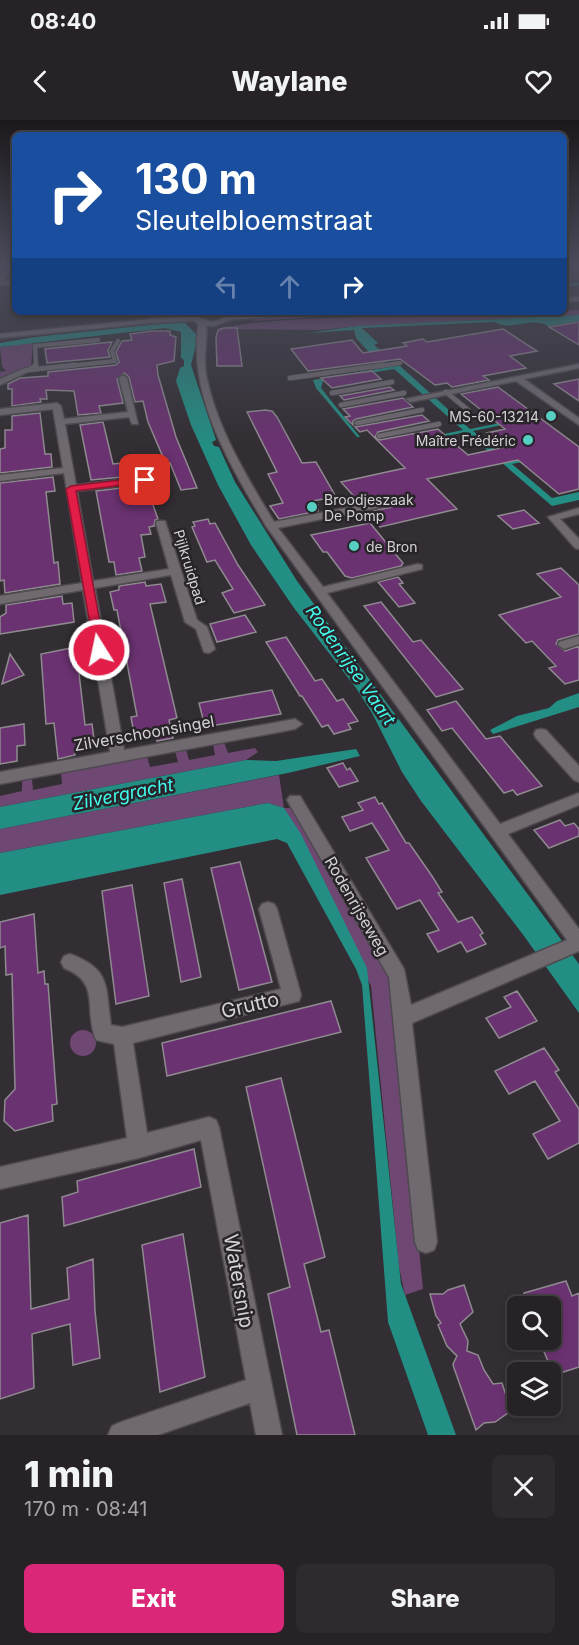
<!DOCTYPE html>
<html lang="en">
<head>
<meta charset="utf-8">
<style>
  :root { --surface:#262226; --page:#2e2a2e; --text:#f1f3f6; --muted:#a4a4a7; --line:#423f43; --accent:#db2777 }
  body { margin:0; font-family:Inter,sans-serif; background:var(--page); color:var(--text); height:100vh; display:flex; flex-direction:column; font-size:22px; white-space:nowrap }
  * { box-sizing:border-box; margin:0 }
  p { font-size:20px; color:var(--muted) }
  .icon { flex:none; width:33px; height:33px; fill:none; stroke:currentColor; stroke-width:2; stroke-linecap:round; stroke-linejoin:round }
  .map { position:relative; height:1315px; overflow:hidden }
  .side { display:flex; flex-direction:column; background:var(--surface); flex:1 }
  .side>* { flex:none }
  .banner { position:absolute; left:12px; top:12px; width:555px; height:183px; border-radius:9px; box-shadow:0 3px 9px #0003,0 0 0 2px var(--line); background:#1a4fa0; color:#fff; overflow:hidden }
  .buttons { position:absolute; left:507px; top:1176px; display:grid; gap:12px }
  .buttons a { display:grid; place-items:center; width:54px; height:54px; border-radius:9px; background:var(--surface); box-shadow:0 3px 9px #0003,0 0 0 2px var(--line); font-size:30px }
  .pin { position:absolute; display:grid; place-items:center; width:51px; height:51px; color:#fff; margin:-26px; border-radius:12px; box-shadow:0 3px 9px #0006 }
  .me { position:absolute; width:66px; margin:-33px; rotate:350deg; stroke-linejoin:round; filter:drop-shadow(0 0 4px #0008) }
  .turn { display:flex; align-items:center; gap:21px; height:126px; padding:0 24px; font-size:27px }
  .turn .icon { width:78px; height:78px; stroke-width:2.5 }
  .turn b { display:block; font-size:42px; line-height:51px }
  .lanes { display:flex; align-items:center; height:57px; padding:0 24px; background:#0003; justify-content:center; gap:30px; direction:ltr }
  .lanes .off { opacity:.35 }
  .round { display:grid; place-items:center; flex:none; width:63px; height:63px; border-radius:9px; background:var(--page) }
  .overview { display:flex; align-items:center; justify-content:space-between; height:102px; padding:0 24px }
  h1 { font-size:36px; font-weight:800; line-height:45px }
  .cta { display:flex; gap:12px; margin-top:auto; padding:12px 24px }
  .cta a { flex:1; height:69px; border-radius:9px; background:var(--accent); color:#fff; font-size:24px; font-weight:800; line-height:69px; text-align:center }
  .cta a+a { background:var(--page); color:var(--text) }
  .status { display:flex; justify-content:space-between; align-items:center; height:42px; padding:0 30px; background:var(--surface); direction:ltr }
  .status svg { height:16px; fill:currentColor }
  header { display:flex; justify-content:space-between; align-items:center; height:78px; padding:0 24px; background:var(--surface); font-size:27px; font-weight:800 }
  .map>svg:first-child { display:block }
</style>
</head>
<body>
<div class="status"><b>08:40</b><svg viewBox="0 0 49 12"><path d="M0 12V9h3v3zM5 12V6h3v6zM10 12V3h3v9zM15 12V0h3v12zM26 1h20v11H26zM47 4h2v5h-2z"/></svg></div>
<header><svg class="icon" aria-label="back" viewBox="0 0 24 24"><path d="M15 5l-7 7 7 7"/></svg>Waylane<svg class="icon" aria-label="heart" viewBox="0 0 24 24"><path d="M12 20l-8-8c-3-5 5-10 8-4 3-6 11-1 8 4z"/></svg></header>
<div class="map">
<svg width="579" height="1315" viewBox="0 0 579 1315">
  <rect width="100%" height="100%" fill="#332e33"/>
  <path fill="#6e4773" d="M579,190V195L357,206L320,210L216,209C282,196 349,198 416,197C470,197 526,193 579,190Z
    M349,192H500L343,195L254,201L253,198Z
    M33,223L31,246L0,260V252L6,251L2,246L0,227Z
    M224,622L228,633L255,628L258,632L246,640L0,687V676L22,671V660L32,658L33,670L62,664L61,653L147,636L150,647L178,642L175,631L186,629L189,640L215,635L213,624Z
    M279,655L284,688H296L392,857L423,1169L405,1175L399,1147L371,866L284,688L268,683L0,733V709Z
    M70 923a13 13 0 1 1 26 0a13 13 0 1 1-26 0Z"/>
  <path fill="#238e84" d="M579,195V201L548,206C531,196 511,212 495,202L362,208L378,223L374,225L392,240L379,243L356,218L354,210L308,213L357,206Z
    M179,202L185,203L198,216L191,245L216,320L212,322L214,326L219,327L235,362L297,461L579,844V893L524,816L421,681L402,652L372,593L356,568L294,488L251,425L218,365L191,305L176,261L180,248L184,246V240L181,238V212L165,208L0,227V223L35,217Z
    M399,245L470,309L536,296L539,297L473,311L509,342L576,328L579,330L512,344L552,378L579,372V380L552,386L466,312L397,326L396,324L463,310L394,249L323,261L321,268L360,317H357L316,268L313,260Z
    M579,573V587L493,614L490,610L517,596L549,588L557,581Z
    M356,629L360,636L288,653L0,709V687L246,640L276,641Z
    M268,683L284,688L301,714L367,848L401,1164L456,1315H428L388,1202L362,865L356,849L287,723L277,719L0,775V733Z"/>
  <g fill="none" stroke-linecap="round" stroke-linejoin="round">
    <path stroke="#238e84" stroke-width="3" d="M564,165L579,164"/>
  </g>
  <path fill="#6a3270" stroke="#8f8a90" stroke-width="1.5" d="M579,202V225L549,207Z
    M224,208H237L242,246H217L216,218L218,210Z
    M503,209L537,231L510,236L526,248L483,256L489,260L452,267L447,263L435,265L400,239L308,251L291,229L352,220L363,233L407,226L403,223L423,219L427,222Z
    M151,211H170V215L176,217L174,241L157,245L158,255L176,317L197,368L181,370L170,343L166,344L148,302L143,281L135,282L129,257L124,253L117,259L123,283L99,286L101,293L78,295L74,271L46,270L47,279H40L41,282L12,286V269H8V264L20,258L48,256V252L116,245L119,242L116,232L122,221L132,220L130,214Z
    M112,222L108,230L110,237L47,243L45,229Z
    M372,251L381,259L332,268L321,258Z
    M579,259V281L554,264Z
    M390,267L394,270L344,280L340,276Z
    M498,267L579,327V369L559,374L518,340L427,359L457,389L380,407L368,392L392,387L398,383L397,380L391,377L360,383L341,362L405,348L367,310L360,312L355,307L422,295L429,301L378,312L375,317L380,320L438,309L468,335L505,327L487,313L505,309L461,274Z
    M403,278L413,287L356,299L353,301V305L345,297L350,296L343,289Z
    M265,290L272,291L277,297L302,343L316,342L336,377L312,381L318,385V391L279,399L270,386L283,383L268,354L277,352L247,292Z
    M40,293L45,334H51L52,347L0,353V329L5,328V310H12V296Z
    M103,302L113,344L139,341L143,355L91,360L80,305Z
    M53,357L55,371L46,372L54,443L58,442L60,464L5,473L4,460L0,461V363Z
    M146,365L158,399L155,400L154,406L149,407L151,414L141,415L145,437L139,438L142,451L116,455L114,442H109L96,371Z
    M524,390L539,403L513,409L498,396Z
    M208,399L210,404L215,403L238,445L265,485L234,493L222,473L233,469L215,440L207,442L192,407L195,406L193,402Z
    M370,403L403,443L401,446L352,458L345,456L327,432H323L311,415Z
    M561,448L579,465V514L558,520L556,524L565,531L579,526V560L565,564L549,548L556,546L532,521L526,523L499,495L561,477L537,454Z
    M398,457L403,463L399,464L415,483L399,487L378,462Z
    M145,462L146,466L161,464L166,482L150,484L177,598L169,600L173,618L157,621L156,615L135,619L131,597L137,596L117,490H114L110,472L119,470V466Z
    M62,476L63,484L72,483L74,502L0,514V497L6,493V485Z
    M381,482L413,522L421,520L463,569L436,577L364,486Z
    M245,495L256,512L217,522L210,504Z
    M286,517L315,561L322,559L337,581L343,579L358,601L348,604L351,609L334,614L328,605L322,607L302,576H300L266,522Z
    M76,527L85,605L92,604L95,626L74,630L75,635L58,639L54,603L46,604L41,534Z
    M10,534L24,555L2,564Z
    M272,570L281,594L205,607L199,583Z
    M456,581L486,619L500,616L542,666L517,675L513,670L504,673L452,608L442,611L427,590Z
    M24,604L25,625L17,626V641L0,644V608Z
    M343,643L347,650L350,648L358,661L339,667L327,648Z
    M375,677L379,684L382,683L406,723H409L432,756L442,772L438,773L458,802L472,797L483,813L480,815L486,824L467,832L461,822L438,832L427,814L439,810L420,780L397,789L366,738L389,730L372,703L350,711L342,697L363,690L358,683Z
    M560,700L565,706L574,703L579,709V716L549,728L534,710Z
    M240,742L272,862L239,870L211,748Z
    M182,759L201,857L181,862L164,763Z
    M132,765L149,876L116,884L102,771Z
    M34,794L38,853L44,851L45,864H48L57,984L52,985L53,1001L15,1011L4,1001L5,980L15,969L12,854L6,855L5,826L0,828V802Z
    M517,871L537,901L499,918L486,898L511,887L504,877Z
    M331,881L341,912L167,956L162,923Z
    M544,928L559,950L555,952L579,989V1023L548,1039L533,1014L560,1001L535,961L509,974L495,951Z
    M281,958L325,1137L304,1144L321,1212L329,1210L355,1315H297L268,1174L290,1167L246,967Z
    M194,1029L201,1067L64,1106L62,1077L78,1072L77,1061Z
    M28,1095L31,1189L69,1179L67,1148L93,1139L95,1191L100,1238L73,1245L70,1204L32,1214L34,1268L0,1279V1103Z
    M183,1114L205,1257L160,1272L142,1125Z
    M566,1161L572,1176L579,1173V1247L554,1255L539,1220H550V1186H529L524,1173Z
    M464,1165L473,1192L460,1204L468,1221L467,1231L478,1235L484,1250L493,1264L502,1263L511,1291L495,1302L484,1303L476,1310L454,1248L453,1244L457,1236L447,1226L438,1205L441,1203L436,1196L430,1174H443L448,1170Z"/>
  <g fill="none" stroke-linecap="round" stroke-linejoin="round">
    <g stroke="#4e4a4f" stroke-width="5">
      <path id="service-far1" d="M0,163H15
        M34,247L36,245L35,226L98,220
        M60,247L115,241L112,231L118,221
        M373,247L400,243"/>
    </g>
    <g stroke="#4e4a4f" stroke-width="6">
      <path id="service" d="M30,249L36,245
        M28,250L75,245
        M290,258L384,245
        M446,272L468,290
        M332,273L392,262
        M341,285L404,273
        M357,303L422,290
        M379,316L439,304"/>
    </g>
    <g stroke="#4e4a4f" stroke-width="3">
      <path id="minor" d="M11,143H15V147L0,162V156Z
        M579,146V150L564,151V147Z
        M199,201L206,203C208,220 203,237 206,254C216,307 247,357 274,402L391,379L396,382L391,385L278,408L323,467L418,444L422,445V449L327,473L500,704L579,673V685L508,714L579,809V831L412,903L437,1122L434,1130L426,1133L418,1130L415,1122L389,857L287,680L290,676H300L404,849L411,885L567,820L266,406C230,345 186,274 199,201Z
        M579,244V248L524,259L579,298V305L516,261L410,282L406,279Z
        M25,248L32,250L0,265V259Z
        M123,255L127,258L138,304H132L129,297L65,304L76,365L145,357L150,360L145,363L77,371L93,461L169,449L156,403L157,401H165L197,500L207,507L215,529L209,533L204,532L196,509L185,502L171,455L95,468L124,630L295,599L302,604L295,609L0,664V652L110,632L83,470L0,484V476L82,463L64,353L0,361V355L63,348L53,289L0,295V289L57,283L61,286L64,299L128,292L119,258Z
        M579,388V394L560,399L579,419V429L575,428L548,397Z
        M579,516V524L564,529L558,525L559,522Z
        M541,609L546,610L579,646V662L574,660L536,618L534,614L536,610Z
        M268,782L274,784L277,789L301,875L299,881L133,923L147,1013L209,997L216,1000L219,1007L282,1315H256L250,1283L158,1315H108L112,1306L121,1302L246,1260L201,1020L139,1038L0,1069V1047L127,1018L114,924L96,920C83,889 102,863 64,848L61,842L64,836L70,834C112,850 105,866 111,905L122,907L281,869L259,789L262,784Z"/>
    </g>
    <g stroke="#4e4a4f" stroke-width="3">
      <path id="secondary" d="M579,177V181L564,182V178Z
        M280,192H313L309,194L231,200L213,206L199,205L194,201L151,203L0,218V214L151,199L196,197L212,202L230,196Z"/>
    </g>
    <use href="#service-far1" stroke="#706a70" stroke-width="4"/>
    <use href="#service" stroke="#706a70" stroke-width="4.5"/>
    <use href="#minor" fill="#706a70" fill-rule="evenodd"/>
    <use href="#secondary" fill="#706a70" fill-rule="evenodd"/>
  </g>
  <linearGradient id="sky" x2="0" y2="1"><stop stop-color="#1c191c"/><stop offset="0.44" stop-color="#4a4c5b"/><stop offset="1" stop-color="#4a4c5b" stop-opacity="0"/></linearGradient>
  <rect width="579" height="327" fill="url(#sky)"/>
  <path fill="#e11d48" stroke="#92132f" stroke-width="1.5" d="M145,357L150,360L148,362L76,371L105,530L99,534L95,532L66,369L71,366Z"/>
  <g fill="#57cec2" stroke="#292429" stroke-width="2">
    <circle cx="551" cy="296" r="6"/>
    <circle cx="528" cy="320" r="6"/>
    <circle cx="312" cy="387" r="6"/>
    <circle cx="354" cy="426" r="6"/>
  </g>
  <g text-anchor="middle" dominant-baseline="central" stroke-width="5" stroke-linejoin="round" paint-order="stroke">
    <g font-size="14" fill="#d4d1d4" stroke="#292429" text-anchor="end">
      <text x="539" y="296">MS-60-13214</text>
      <text x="516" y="320">Maître Frédéric</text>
      <text x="324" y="379" text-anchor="start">Broodjeszaak<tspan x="324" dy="16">De Pomp</tspan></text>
      <text x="366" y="426" text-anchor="start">de Bron</text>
    </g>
    <g font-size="14" fill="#d4d1d4" stroke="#292429">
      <text transform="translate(190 447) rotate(73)">Pijlkruidpad</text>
    </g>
    <g font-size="16" fill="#d4d1d4" stroke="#292429">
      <text transform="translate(144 613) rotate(-10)">Zilverschoonsingel</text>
      <text transform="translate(357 786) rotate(60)">Rodenrijseweg</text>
    </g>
    <g font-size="18" font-style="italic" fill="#41ffee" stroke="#292429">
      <text transform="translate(351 545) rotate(55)">Rodenrijse Vaart</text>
      <text transform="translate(123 674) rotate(-11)">Zilvergracht</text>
    </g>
    <g font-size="20" fill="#d4d1d4" stroke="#292429">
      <text transform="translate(250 885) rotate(-13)">Grutto</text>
      <text transform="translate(239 1161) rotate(80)">Watersnip</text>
    </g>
  </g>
</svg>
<div class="buttons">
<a><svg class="icon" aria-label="search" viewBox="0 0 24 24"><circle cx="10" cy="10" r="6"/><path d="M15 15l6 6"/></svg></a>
<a><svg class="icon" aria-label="layers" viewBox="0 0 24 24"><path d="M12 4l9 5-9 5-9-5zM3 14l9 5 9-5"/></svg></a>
</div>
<div class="pin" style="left:145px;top:360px;background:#d93025"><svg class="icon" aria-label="arrive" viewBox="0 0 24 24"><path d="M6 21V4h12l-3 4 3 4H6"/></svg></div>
<svg class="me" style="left:99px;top:530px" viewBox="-20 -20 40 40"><circle r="17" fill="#e11d48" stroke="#fff" stroke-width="3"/><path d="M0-11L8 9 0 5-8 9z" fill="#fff"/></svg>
<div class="banner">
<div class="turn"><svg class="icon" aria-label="right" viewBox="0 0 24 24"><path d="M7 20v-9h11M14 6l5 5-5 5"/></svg><div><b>130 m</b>Sleutelbloemstraat</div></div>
<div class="lanes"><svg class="icon off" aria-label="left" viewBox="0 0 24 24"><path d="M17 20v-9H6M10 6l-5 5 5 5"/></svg><svg class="icon off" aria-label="ahead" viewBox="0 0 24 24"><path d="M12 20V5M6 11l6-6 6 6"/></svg><svg class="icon" aria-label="right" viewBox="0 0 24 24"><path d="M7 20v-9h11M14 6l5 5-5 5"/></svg></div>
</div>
</div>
<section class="side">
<div class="overview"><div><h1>1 min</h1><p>170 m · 08:41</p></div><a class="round"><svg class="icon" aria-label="close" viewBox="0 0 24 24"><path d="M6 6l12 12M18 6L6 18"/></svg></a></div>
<div class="cta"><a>Exit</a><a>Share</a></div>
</section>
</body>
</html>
